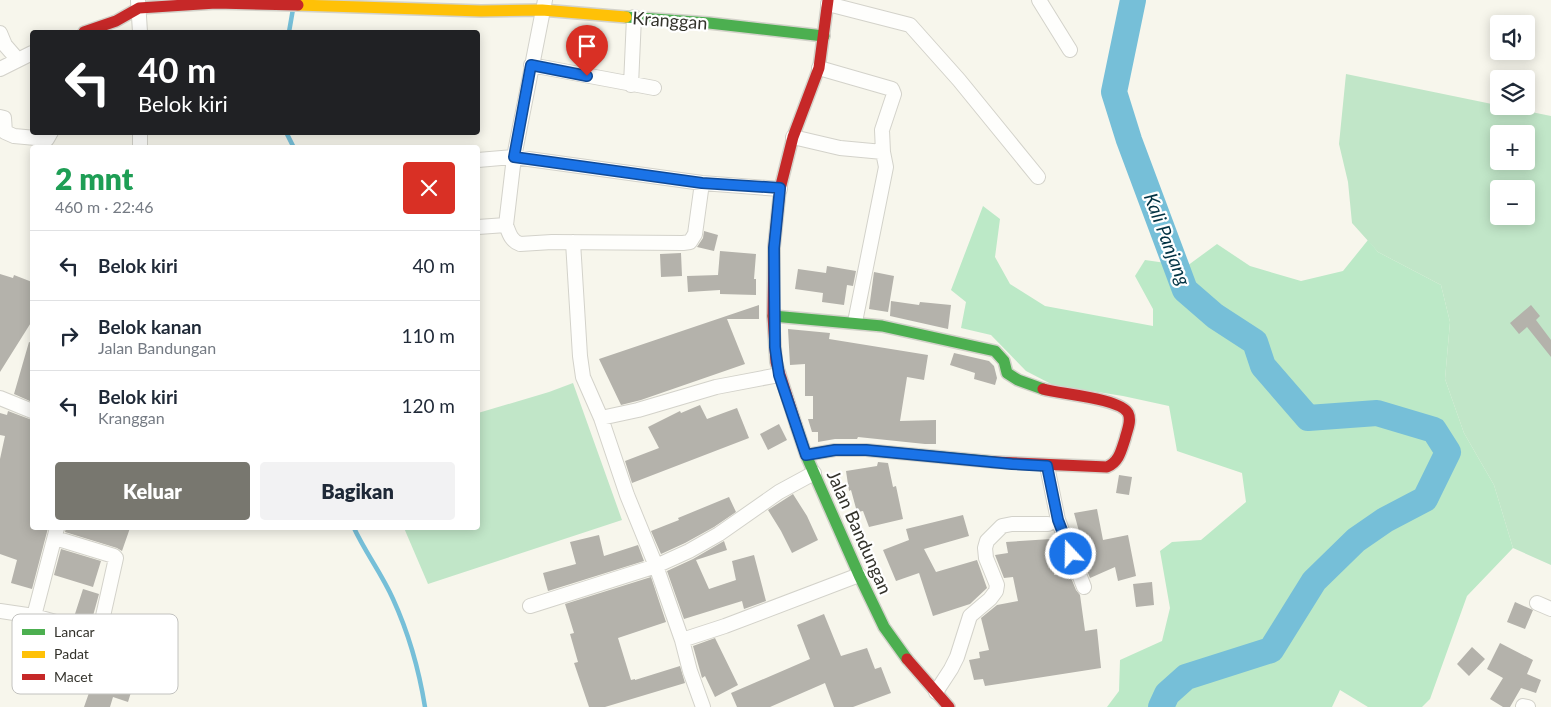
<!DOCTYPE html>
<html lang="id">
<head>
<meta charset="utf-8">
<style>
  :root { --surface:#fff; --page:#f2f2f3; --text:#1f2937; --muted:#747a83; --line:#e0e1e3; --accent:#78776f }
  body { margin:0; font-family:Lato,sans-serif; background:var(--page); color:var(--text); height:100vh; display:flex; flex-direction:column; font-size:19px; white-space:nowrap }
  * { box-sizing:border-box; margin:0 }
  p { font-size:16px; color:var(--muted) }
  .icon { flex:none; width:28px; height:28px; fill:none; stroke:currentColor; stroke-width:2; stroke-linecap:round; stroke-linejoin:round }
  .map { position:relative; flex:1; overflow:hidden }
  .drawer { position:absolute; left:30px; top:145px; width:450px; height:385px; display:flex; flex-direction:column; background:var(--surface); border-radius:5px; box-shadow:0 2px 12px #0003 }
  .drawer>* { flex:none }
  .banner { position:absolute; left:30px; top:30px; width:450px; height:105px; border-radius:5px; box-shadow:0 2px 12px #0003; background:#202124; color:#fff; overflow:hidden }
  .tools { position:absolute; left:1490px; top:15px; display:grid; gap:10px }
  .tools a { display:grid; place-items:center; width:45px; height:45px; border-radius:5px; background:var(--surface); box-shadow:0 2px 12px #0003; font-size:25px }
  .pin { position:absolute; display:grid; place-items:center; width:42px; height:42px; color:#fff; margin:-51px -21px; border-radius:50% 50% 50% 0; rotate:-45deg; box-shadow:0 0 5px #0007 }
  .pin .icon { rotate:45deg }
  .me { position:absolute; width:55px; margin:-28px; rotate:339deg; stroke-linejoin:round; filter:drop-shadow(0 0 4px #0008) }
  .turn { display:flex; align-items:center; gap:18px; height:105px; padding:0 25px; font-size:22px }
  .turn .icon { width:65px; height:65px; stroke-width:2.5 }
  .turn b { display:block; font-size:35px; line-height:42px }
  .round { display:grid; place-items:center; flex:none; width:52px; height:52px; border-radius:5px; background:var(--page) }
  .summary { display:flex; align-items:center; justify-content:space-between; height:85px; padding:0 25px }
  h1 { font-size:30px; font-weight:800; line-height:38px; color:#1e9e55 }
  .button { display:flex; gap:10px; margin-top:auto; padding:10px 25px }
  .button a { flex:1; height:58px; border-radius:5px; background:var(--accent); color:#fff; font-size:20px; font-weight:800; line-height:58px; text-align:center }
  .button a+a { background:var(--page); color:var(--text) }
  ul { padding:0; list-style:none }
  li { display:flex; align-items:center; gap:15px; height:70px; padding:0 25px; border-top:1px solid var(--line) }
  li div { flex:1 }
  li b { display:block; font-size:19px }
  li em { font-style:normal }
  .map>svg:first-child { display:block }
</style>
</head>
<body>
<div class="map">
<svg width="1551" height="707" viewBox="0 0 1551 707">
  <rect width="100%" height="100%" fill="#f7f6ec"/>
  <path fill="#c1e6c8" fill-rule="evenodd" d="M1346,74L1551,116V565L1513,548L1494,485L1464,433L1445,379L1450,322L1441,285L1378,252L1352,223L1348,182L1339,144ZM1499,134H1526V161H1499ZM1499,189H1526V216H1499Z
    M573,383L622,520L428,584L404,528H478V413L549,392Z"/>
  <path fill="#bce9c7" d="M983,206L1000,219L995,257L1010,284L1045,306L1153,326V309L1135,276L1145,260L1187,266L1217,244L1250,266L1301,281L1343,271L1368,240L1378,252L1441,285L1450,322L1445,379L1464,433L1494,485L1513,548L1467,596L1430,699L1422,707H1368L1340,690L1332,707H1107L1119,691L1120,660L1162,641L1170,608L1160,551L1172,542L1201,540L1246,502L1242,473L1177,451L1169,406L1123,396L1053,385L1026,371L991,335L961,328L966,302L951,290Z"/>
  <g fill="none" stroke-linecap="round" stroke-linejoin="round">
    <path stroke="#76bfd8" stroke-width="4.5" d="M289,32L293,9
      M286,132L294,148
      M354,528C365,552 382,574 393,599C409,634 419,670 425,707"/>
    <path stroke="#76bfd8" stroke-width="26" d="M1133,0L1114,92L1129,140L1185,290L1215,316L1255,342L1263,366L1308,418L1377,413L1434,430L1448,452L1425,499L1385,520L1356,540L1314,581L1271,650L1186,677L1167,694L1161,707"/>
  </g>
  <path fill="#b4b2ab" d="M704,231L718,235L714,251L697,247L703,238Z
    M720,251L756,254L754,279H756V295L720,294V290L688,292L687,276L718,275Z
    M681,253L682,276L661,277L660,254Z
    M827,266L856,271L853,286L847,285L844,305L822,302L823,293L795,289L798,269L826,273Z
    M874,272L894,276L888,312L869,309Z
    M0,274L13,278L14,275L32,282V321L0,372Z
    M891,301L919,305L920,302L951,305L948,329L890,316Z
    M759,305V319H727L745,364L641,400L621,405L599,359Z
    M1531,305L1540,316L1536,320L1551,340V357L1527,327L1519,334L1510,323Z
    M788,329L830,333L829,339L928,355L924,380L907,377L900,421L936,420V444H925L858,437L857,439H835L818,442V432H812L808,419H813V396H805V364L790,365Z
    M29,342L32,343V402L14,394Z
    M954,353L989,361L994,366L997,378L995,385L974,379L975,373L950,365Z
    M700,405L707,419L737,408L749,438L632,483L625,461L659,448L648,427L680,411L681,413Z
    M8,411L32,420V528H48L32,589L11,583L17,560L0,554V459L5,436L0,435V413L7,415Z
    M779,424L787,440L768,450L760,434Z
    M878,462L888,463L893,487L896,486L903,519L869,527L863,511L857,512L851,490L849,491L846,471L877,466Z
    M1119,475L1132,477L1129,495L1116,493Z
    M793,494L807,516L818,540L792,553L781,531L768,510Z
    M729,497L736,512L714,527L685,543L661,554L651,531L679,520L678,518Z
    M1097,509L1103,540L1128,535L1136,576L1118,581L1115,567L1090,578L1078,548L1083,546L1074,513Z
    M963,515L969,536L924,549L936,572L977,560L987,588L970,604L933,616L919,573L896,581L883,550L909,540L906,529Z
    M66,528H130L122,551L117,548L65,532Z
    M599,535L604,556L638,545L644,561L548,591L543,573L576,564L570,542Z
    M1051,539L1054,575L1069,573L1076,590L1080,595L1085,631L1097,629L1101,668L985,686L983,679L974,680L969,660L980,658L979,652L989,650L981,618L997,605L1018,601L1013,577L1004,578L995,555L1008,553L1006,542Z
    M724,541L727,550L696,560L709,589L736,580L732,561L754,555L766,601L744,609L742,601L684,619L667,571L693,559Z
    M61,549L101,561L93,587L54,575Z
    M651,577L666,622L618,638L631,680L635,679V680L680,666L685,683L605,707H589L574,663L578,662L570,634L574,633L565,604Z
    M1152,582L1154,605L1136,607L1133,584Z
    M83,589L99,594L91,623L74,617Z
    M1515,602L1533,610L1525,629L1507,622Z
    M824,614L841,656L867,648L875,669L881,667L891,693L853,707H834L825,683L770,707H737L731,693L810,659L797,625Z
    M37,626L49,629L47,636L74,644L76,637L89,640L83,664L85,672L132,689L128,702L113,697L110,707H84L90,690L75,685L79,673L28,659Z
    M715,638L738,685L715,697L705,676L702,678L693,646Z
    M1500,643L1533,660L1527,674L1541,680L1536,693L1521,688L1510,707H1503L1490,699L1503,678L1487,669Z
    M1472,647L1485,659L1469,676L1457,664Z"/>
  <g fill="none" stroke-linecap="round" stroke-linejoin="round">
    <g stroke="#d3d2ca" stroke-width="16">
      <path id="street" d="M1039,0L1070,50
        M138,1L140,32
        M828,4L910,25L959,80L1038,177
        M0,33L5,45L18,60
        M531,65L654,88
        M819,68L892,89L894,94L882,130L883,152L886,167L855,322
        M0,69L32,53
        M631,85L634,17
        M0,117L4,118L5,132L14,136L47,139L51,132
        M140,132V148
        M793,137L840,148L883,152
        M478,160L514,157L702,183L780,189
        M506,225C509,233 511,241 520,244L552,242L683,243L690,242L695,234L702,183
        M478,227L506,225L514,157L545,0
        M573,242L580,356L583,377L601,418
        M779,375L716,387L638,410L601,418L627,495L656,566L682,640L725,626L859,575
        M0,398L32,411
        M1047,466L1058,520L1084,587
        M1537,603L1551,609
        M530,606L656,566L689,551L719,534L779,492L814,473
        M0,611L34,616L57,528
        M34,616L99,634L116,558L114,556L55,538
        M99,634L92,666L136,681
        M682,640L690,671L703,707
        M936,692L951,669L957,657L970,616L990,599L996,591L997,585L986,558L985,548L987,541L1002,526L1012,524H1048
        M1523,706L1528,707"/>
    </g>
    <g stroke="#d3d2ca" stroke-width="14">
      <path id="fast" d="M626,17L709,23L824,36
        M773,316L882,326L995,351L1004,361L1007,373L1018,380L1043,389
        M796,425L806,455L859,575L884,627L907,659
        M806,455L835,450H866L994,462"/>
    </g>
    <g stroke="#d3d2ca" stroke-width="14">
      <path id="slow" d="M298,5L481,11L542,10L626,17"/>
    </g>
    <g stroke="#d3d2ca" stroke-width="14">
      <path id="jam" d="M84,32L116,21L139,8L216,3L298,5
        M796,425L776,362L773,316L774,247L780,189L793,137L819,68L828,0
        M994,462L1107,467C1119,462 1121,451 1125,439C1127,430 1132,421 1128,413C1120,398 1059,394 1043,389
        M907,659L949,707"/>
    </g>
    <use href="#street" stroke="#fefefc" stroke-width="14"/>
    <use href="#fast" stroke="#4caf50" stroke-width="11"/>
    <use href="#slow" stroke="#ffc107" stroke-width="11"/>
    <use href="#jam" stroke="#c62828" stroke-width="11"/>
  </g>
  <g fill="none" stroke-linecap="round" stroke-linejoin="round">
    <g stroke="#114b97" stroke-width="12">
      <path id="route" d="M587,76L531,65L514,157L702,183L780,188L774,248L775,347L779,375L806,455L835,450H866L1012,464L1047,466L1058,520L1071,554"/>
    </g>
    <use href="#route" stroke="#1a73e8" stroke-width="9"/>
  </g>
  <g text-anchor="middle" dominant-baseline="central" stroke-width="4.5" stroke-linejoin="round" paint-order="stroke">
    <g font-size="18" fill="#33322b" stroke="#fff">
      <text transform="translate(670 20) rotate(4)">Kranggan</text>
      <text transform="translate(860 532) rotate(66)">Jalan Bandungan</text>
    </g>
    <g font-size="19" font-style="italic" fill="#013243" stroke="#fff">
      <text transform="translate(1168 239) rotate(69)">Kali Panjang</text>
    </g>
  </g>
  <rect x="12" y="614" width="166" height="80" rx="8" fill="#fff" stroke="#c2c2bf" stroke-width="1"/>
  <rect x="22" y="629" width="23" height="6" fill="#4caf50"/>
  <rect x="22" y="651" width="23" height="7" fill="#ffc107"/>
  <rect x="22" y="674" width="23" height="6" fill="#c62828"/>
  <g font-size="14" fill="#33322b">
    <text x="54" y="637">Lancar</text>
    <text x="54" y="659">Padat</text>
    <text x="54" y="682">Macet</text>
  </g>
</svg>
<div class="tools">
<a><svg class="icon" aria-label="sound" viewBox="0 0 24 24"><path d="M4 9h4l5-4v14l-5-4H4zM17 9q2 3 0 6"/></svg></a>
<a><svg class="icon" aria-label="layers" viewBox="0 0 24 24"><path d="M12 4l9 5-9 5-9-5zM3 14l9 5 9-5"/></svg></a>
<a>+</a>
<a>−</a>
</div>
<div class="pin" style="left:587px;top:76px;background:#d93025"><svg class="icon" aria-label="arrive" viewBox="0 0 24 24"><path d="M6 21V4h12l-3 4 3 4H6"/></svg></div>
<svg class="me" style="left:1071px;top:554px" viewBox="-20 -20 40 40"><circle r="17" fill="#1a73e8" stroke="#fff" stroke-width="3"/><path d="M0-11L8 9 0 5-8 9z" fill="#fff"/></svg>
<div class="banner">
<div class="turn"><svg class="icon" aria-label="left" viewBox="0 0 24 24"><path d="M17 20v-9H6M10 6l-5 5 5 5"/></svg><div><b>40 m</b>Belok kiri</div></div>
</div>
<section class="drawer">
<div class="summary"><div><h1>2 mnt</h1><p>460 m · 22:46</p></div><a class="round" style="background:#d93025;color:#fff"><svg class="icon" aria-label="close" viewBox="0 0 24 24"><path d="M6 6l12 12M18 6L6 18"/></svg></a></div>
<ul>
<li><svg class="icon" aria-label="left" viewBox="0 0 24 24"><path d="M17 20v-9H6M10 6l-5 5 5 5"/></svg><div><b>Belok kiri</b></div><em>40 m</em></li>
<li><svg class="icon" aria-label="right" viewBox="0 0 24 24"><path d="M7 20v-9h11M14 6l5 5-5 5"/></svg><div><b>Belok kanan</b><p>Jalan Bandungan</p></div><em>110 m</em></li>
<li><svg class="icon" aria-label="left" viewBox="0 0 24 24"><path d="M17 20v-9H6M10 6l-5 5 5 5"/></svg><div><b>Belok kiri</b><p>Kranggan</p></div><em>120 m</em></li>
</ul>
<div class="button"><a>Keluar</a><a>Bagikan</a></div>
</section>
</div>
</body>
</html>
